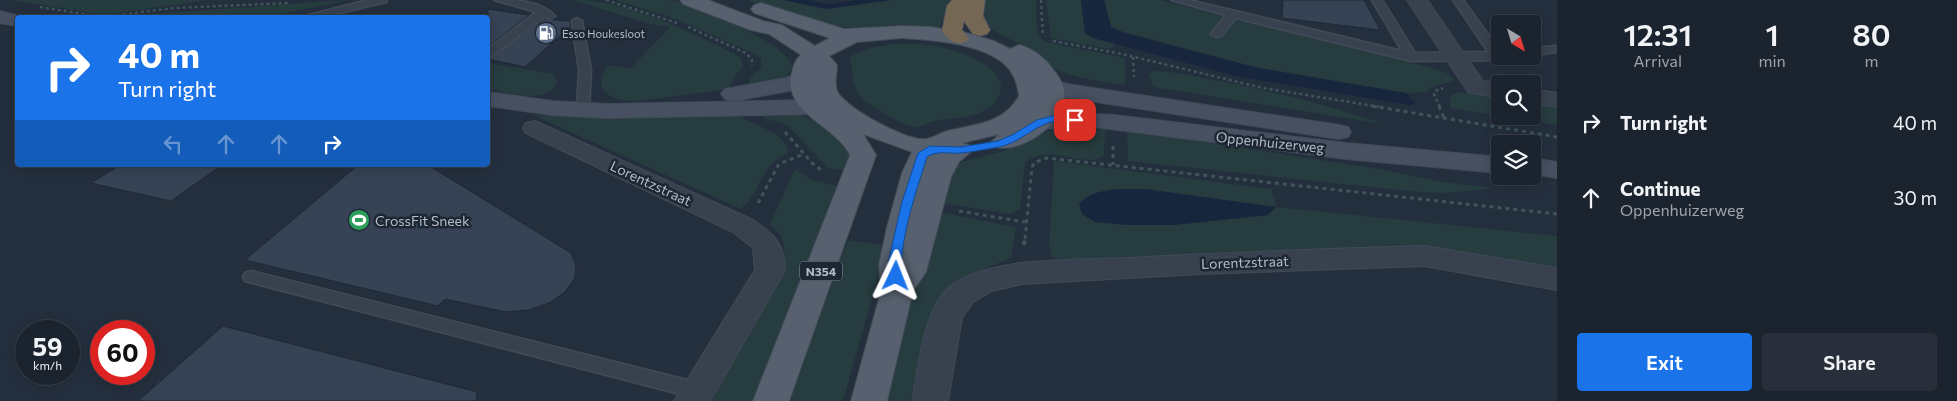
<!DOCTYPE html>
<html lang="en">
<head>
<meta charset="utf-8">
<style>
  :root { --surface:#1b232e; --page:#282f3a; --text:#f1f3f6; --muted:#a0a4aa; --line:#39404a; --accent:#1a73e8 }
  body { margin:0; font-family:Commissioner,sans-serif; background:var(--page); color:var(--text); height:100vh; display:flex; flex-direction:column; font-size:19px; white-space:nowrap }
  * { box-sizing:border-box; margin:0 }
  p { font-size:16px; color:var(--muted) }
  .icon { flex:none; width:28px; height:28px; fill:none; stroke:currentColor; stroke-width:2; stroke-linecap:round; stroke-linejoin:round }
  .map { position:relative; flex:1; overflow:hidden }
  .side { display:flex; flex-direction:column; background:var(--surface); width:400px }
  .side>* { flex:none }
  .hud { position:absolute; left:15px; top:15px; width:475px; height:152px; border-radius:5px; box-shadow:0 2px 12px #0003,0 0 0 1px var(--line); background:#1a73e8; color:#fff; overflow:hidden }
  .needle { width:32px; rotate:142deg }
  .fabs { position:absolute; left:1491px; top:15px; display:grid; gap:10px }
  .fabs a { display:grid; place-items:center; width:50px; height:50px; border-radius:5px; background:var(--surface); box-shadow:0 2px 12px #0003,0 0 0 1px var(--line); font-size:25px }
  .speed { position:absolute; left:15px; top:320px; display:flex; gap:10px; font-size:25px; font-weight:700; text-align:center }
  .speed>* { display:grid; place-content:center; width:65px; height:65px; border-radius:50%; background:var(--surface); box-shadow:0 2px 12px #0003,0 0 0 1px var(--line); line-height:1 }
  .speed small { font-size:12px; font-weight:400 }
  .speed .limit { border:8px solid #d22; background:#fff; color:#111 }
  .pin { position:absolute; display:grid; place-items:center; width:42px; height:42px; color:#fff; margin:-21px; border-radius:10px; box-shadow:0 2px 8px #0006 }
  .me { position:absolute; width:55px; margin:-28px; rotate:2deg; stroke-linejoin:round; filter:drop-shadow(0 0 4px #0008) }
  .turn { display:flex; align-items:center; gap:18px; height:105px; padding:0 20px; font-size:22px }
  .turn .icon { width:65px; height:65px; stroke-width:2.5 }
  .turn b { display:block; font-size:35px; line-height:42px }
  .lanes { display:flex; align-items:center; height:48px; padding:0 20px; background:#0003; justify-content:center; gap:25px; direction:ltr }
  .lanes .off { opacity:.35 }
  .eta { display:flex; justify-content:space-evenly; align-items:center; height:85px; text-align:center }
  .eta b { font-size:30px; font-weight:600; line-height:35px }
  .primary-button { display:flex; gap:10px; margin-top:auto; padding:10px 20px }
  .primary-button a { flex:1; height:58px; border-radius:5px; background:var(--accent); color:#fff; font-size:20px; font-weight:600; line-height:58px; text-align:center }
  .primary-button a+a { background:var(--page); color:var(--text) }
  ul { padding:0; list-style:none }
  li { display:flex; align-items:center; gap:15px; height:75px; padding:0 20px }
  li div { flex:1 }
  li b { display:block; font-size:19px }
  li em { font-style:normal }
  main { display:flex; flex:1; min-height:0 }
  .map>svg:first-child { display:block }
</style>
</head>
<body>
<main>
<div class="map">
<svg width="1557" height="401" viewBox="0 0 1557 401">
  <rect width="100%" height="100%" fill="#242f3e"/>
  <path fill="#263c3f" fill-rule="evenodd" d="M12,0H208L104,15Z
    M350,0L265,17H127L147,14Z
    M572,0C629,0 683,30 734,53L741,59L743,66L735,76L729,89C706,92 682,95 659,98C649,99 638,102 628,101C604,98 593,85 608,65L630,69L670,27L650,24Z
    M615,0C632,0 652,0 669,0C695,4 786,42 793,67L782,80L749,88V80L761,67V58L755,54L673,18Z
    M748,0H784L826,9L891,0H950L939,28L894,25L863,28L845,27L810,21Z
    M981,0H1036L1037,33L1043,40L1050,43L1125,58V85C1100,81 1074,79 1051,67C1041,61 1033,52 1023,46C1000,32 981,33 981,0Z
    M1046,0H1081L1085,33L1093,38L1118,43L1109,49L1051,38Z
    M1104,0H1160L1436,69L1449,74L1455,80L1430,88L1427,92L1406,93L1258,68L1117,30L1111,27Z
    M890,44C905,44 920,43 935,46C956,49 1017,69 997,99C985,119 954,117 935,121C929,122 922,127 916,127C905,127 867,105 860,96C851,85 854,71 849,57L867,49Z
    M488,63L553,74L557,81C548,107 507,92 488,89Z
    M1153,71C1177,71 1201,78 1225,82C1279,93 1332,106 1384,124L1153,87L1149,75Z
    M1461,92L1500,97V116L1451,108L1449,102L1451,95Z
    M1533,102L1557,106V125L1503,116H1532Z
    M756,111C809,114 819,114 853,157L851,172L828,168L789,127C779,119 763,122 756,111Z
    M741,112L742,117C759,129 775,127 788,148V153C758,166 763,191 741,209L533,115L611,118Z
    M1058,127L1105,128L1104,155C1086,171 1047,141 1025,163L1020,209L1011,214L942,203L951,174L955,167L962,162L1007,150Z
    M1127,130L1379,169L1442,182L1495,188L1447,193L1419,192L1128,161Z
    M1054,161L1271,189L1277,207L1557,236V268L1425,248L1390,247L1082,262L1052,257L1049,245ZM1118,189H1145L1276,207L1268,215L1173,225Z
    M795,169L812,180L843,187L755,401H712L783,266C786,247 785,238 770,224Z
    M933,211L1016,227L1011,258L969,275L949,290L934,307L910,401H885Z
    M848,240L887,246L843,401H788Z"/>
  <path fill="#17263c" d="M784,0H807L828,4L857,0H891L826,9Z
    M1081,0H1104L1111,27L1124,33L1258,68L1406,93L1416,103L1409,105L1235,76L1093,38L1085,33Z
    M1118,189H1145L1276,207L1268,215L1173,225H1126L1095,222L1082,214L1079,204C1089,192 1103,191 1118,189Z"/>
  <path fill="#364354" stroke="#1f2835" d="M1283,0H1364L1380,30L1282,18Z
    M488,9L529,15L488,47Z
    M544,19L570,21L571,26L525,67L488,59Z
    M120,165H222L171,201L91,183Z
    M358,165H428L571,253L576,265L575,278L565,292L549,303L528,310L506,312L445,299L438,306L245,260Z
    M223,326L477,392L476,401H138Z"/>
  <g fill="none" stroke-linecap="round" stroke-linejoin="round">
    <g stroke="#414a57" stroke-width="3">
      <path id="lane" d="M368,0H387L386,2L319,18H297Z
        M494,0C514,0 540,0 555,16L550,19L544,17L492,56L488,57V49L536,12Z
        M1171,0H1189L1402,51L1372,0H1382L1415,53L1488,52L1453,0H1463L1500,51V56H1505L1497,60L1411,61L1236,18L1221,36L1217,37L1211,34L1226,15Z
        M577,18L582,21L591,70L589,109L583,113L577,109L579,70L572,21Z
        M1557,46V52L1532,55V48Z
        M251,271L699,383L706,386L709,391L706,396L699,399L245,281L243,277L245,273Z"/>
    </g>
    <g stroke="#414a57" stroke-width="2">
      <path id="street" d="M1407,0H1427L1483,81L1500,84V98L1468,92Z
        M1532,89L1557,93V107L1532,103Z
        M535,121L753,220C773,233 785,244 785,270L710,401H674L755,270L753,248L733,232L526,133L523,128L526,123Z
        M1425,246L1557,268V290L1425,266L1200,274L1022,284L992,291L973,302L962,318L948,401H912C919,368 923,307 952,285C992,256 1081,260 1130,258C1228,252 1327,249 1425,246Z"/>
    </g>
    <g stroke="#414a57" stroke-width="2">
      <path id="secondary" d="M0,11L26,18H18V26L0,23Z
        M802,72L810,74L813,79L810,84L800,89L733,101L725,99L721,94L725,89L786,78Z
        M1052,79L1067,84L1339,125L1348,127L1351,132L1348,137L1339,139L1063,97L1044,91L1041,86L1044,81Z
        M488,92L552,101L607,104L811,100L819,102L823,107L819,112L811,114L607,118L552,115L488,106Z
        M1056,112L1114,115L1346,143L1500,157V173L1346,159L1094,127C1076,126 1047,131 1032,127L1029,122L1032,117Z
        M1532,158L1557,162V178L1532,174Z"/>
    </g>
    <g stroke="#414a57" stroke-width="2">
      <path id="primary" d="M680,0H708L763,21L782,25L815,46L830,38L754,13L751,9L754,5L761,3L844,29L902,26L931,27L967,33L994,41L1010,49L1019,45C1030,47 1040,55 1048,63C1054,71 1062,79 1064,90C1070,121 1022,154 995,147L991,142L1000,134L962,143L969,145L973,150L959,162L951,177L926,272L913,291L887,401H851L881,291L879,265L887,227L902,173L912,152L863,134L876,155L789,401H753L850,155C836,125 781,113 792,72C794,65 795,60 801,55L769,34L751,30L683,4ZM902,38C934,40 1000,44 1014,77C1017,83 1018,90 1019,96C1003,124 976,124 947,131C940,133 933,138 926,139C908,142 845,108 837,91C834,83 837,73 837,65L829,56L857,42Z"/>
    </g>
    <g stroke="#434c59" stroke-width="2">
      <path id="highway" d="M952,0H985L983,16L990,30L987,34L980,36L973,34L964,21L962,30L969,38L966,42C954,45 949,41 942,31L947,6Z"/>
    </g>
    <path stroke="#3f5557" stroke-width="2.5" stroke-dasharray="3 3" stroke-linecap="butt" d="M606,0L677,23
      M1041,0L1043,36
      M40,7L102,17L174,8L289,3
      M688,27L746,53L752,60V66
      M1053,41L1122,54L1263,88L1380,107
      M1133,57L1134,77
      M1440,107L1434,94L1435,91L1443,88"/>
    <path stroke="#3f5557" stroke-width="3" stroke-dasharray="4 4" stroke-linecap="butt" d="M1372,106L1557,137
      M1439,106L1444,118
      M785,132L812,163L824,172
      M1113,146V165
      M758,203L779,164L804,154
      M959,211L1025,222
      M1025,239L1032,167L1034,163L1046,158L1557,214"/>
    <path stroke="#3f5557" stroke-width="4" stroke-dasharray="4.5 4.5" stroke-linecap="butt" d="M1024,245L1025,238"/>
    <use href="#lane" fill="#38414e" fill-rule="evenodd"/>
    <use href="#street" fill="#38414e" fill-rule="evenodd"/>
    <use href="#secondary" fill="#465061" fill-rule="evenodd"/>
    <use href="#primary" fill="#56606e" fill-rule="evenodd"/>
    <use href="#highway" fill="#746855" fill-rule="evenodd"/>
  </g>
  <path fill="#1a73e8" stroke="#114b97" d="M1056,115L1075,117L1080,120C1074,126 1063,120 1055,121C1034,125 1020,143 999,147C986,149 973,152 961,153C949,154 937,150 927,157C917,189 898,243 902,276L896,280L892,279L888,263L902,202L918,153L930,146L960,147L998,141L1012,135L1037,120Z"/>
  <defs>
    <g id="fuel-disc" transform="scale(1.125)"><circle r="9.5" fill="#5c6f8a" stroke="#1d2633"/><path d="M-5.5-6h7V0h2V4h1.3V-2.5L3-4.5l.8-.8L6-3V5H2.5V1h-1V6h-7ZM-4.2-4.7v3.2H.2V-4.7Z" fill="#fff"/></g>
    <g id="stadium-disc" transform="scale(1.125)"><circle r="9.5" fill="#2e9e5b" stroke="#1d2633"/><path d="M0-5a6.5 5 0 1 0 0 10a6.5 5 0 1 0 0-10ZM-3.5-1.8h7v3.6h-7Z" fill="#fff"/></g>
  </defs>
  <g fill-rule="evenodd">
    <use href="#fuel-disc" x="546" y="33"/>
    <use href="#stadium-disc" x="359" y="220"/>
  </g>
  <g text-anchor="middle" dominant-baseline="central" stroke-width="5" stroke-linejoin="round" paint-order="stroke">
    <g font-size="11" fill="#b4bcc9" stroke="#1d2633" text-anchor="start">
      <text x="562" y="33">Esso Houkesloot</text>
    </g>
    <rect fill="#1d2633" stroke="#878f9c" stroke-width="1" x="800" y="261.5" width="42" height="19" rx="4"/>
    <g font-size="12" font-weight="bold" fill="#b4bcc9">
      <text x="821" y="271">N354</text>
    </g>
    <g font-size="14" fill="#b4bcc9" stroke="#1d2633">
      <text transform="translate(1270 142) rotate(6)">Oppenhuizerweg</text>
      <text transform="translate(651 183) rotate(25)">Lorentzstraat</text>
      <text transform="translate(1245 262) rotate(-2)">Lorentzstraat</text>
    </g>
    <g font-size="14" fill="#b4bcc9" stroke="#1d2633" text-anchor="start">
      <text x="375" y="220">CrossFit Sneek</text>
    </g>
  </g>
</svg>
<div class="fabs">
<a><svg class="needle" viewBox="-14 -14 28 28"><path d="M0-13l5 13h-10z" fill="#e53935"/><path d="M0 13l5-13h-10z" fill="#a0a4aa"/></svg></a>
<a><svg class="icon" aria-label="search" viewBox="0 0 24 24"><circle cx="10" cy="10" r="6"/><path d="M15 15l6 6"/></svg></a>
<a><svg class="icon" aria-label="layers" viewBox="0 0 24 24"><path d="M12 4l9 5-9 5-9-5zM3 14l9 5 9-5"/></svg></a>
</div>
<div class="speed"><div>59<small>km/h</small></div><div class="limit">60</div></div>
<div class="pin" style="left:1075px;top:120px;background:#d93025"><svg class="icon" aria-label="arrive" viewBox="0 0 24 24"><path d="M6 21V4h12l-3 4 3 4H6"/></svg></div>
<svg class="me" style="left:896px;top:276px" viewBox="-20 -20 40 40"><path d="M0-17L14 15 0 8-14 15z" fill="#1a73e8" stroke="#fff" stroke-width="4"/></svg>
<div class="hud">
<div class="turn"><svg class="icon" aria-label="right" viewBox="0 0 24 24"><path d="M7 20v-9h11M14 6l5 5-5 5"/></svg><div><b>40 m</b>Turn right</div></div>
<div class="lanes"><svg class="icon off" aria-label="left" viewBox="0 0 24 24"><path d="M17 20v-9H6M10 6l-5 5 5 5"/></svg><svg class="icon off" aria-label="ahead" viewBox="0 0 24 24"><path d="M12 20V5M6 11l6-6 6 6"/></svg><svg class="icon off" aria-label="ahead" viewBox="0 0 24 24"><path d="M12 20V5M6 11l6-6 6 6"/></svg><svg class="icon" aria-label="right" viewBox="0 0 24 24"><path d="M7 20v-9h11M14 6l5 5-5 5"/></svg></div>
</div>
</div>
<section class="side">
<div class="eta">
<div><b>12:31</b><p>Arrival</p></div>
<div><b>1</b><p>min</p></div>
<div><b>80</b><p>m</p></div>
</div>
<ul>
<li><svg class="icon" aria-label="right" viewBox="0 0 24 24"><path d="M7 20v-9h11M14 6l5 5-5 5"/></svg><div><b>Turn right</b></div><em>40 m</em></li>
<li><svg class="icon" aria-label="ahead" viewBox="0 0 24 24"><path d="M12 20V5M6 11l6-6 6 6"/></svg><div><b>Continue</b><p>Oppenhuizerweg</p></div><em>30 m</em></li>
</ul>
<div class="primary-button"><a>Exit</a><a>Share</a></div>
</section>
</main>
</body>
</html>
